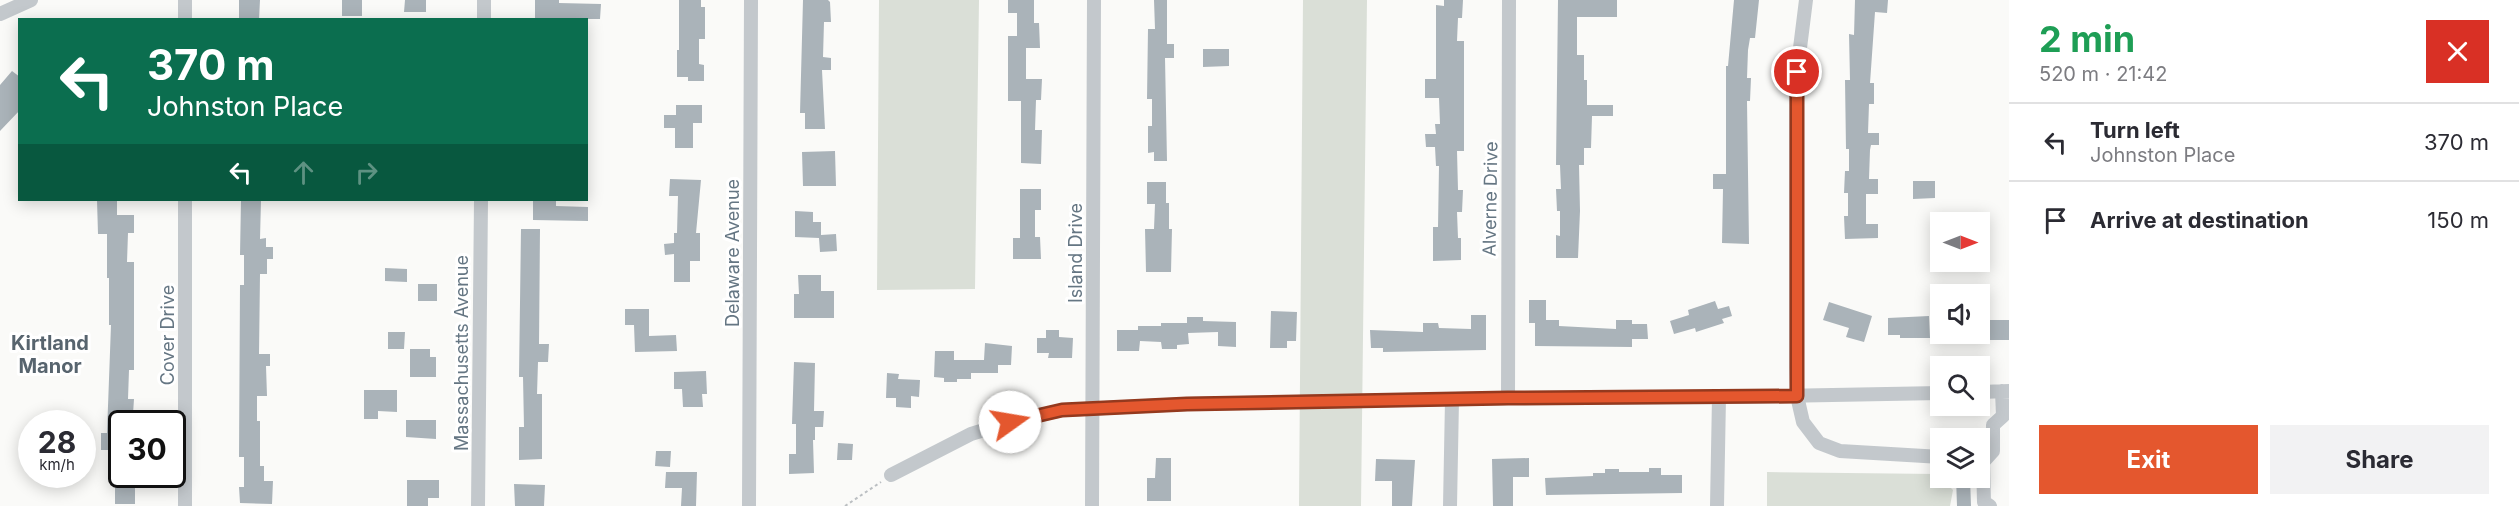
<!DOCTYPE html>
<html lang="en">
<head>
<meta charset="utf-8">
<style>
  :root { --surface:#fff; --page:#f2f2f3; --text:#2b2b33; --muted:#7c7c81; --line:#e1e1e2; --accent:#e4572e }
  body { margin:0; font-family:Inter,sans-serif; background:var(--page); color:var(--text); height:100vh; display:flex; flex-direction:column; font-size:22px; white-space:nowrap }
  * { box-sizing:border-box; margin:0 }
  p { font-size:20px; color:var(--muted) }
  .icon { flex:none; width:33px; height:33px; fill:none; stroke:currentColor; stroke-width:2; stroke-linecap:round; stroke-linejoin:round }
  .map { position:relative; flex:1; overflow:hidden }
  .details { display:flex; flex-direction:column; background:var(--surface); width:510px }
  .details>* { flex:none }
  .guide { position:absolute; left:18px; top:18px; width:570px; height:183px; border-radius:0px; box-shadow:0 3px 15px #0003; background:#0b6e4f; color:#fff; overflow:hidden }
  .needle { width:39px; rotate:90deg }
  .controls { position:absolute; left:1930px; top:212px; display:grid; gap:12px }
  .controls a { display:grid; place-items:center; width:60px; height:60px; border-radius:0px; background:var(--surface); box-shadow:0 3px 15px #0003; font-size:30px }
  .speed { position:absolute; left:18px; top:410px; display:flex; gap:12px; font-size:30px; font-weight:700; text-align:center }
  .speed>* { display:grid; place-content:center; width:78px; height:78px; border-radius:50%; background:var(--surface); box-shadow:0 3px 15px #0003; line-height:1 }
  .speed small { font-size:15px; font-weight:400 }
  .speed .limit { border:3px solid #111; border-radius:9px; background:#fff; color:#111 }
  .pin { position:absolute; display:grid; place-items:center; width:51px; height:51px; color:#fff; margin:-26px; border:3px solid #fff; border-radius:50%; box-shadow:0 2px 6px #0007 }
  .me { position:absolute; width:66px; margin:-33px; rotate:77deg; stroke-linejoin:round; filter:drop-shadow(0 0 4px #0008) }
  .turn { display:flex; align-items:center; gap:21px; height:126px; padding:0 30px; font-size:27px }
  .turn .icon { width:78px; height:78px; stroke-width:2.5 }
  .turn b { display:block; font-size:42px; line-height:51px }
  .lanes { display:flex; align-items:center; height:57px; padding:0 30px; background:#0003; justify-content:center; gap:30px; direction:ltr }
  .lanes .off { opacity:.35 }
  .round { display:grid; place-items:center; flex:none; width:63px; height:63px; border-radius:0px; background:var(--page) }
  .headline { display:flex; align-items:center; justify-content:space-between; height:102px; padding:0 30px }
  h1 { font-size:36px; font-weight:700; line-height:45px; color:#1e9e55 }
  .primary-button { display:flex; gap:12px; margin-top:auto; padding:12px 30px }
  .primary-button a { flex:1; height:69px; border-radius:0px; background:var(--accent); color:#fff; font-size:24px; font-weight:700; line-height:69px; text-align:center }
  .primary-button a+a { background:var(--page); color:var(--text) }
  ul { padding:0; list-style:none }
  li { display:flex; align-items:center; gap:18px; height:78px; padding:0 30px; border-top:2px solid var(--line) }
  li div { flex:1 }
  li b { display:block; font-size:22px }
  li em { font-style:normal }
  main { display:flex; flex:1; min-height:0 }
  .map>svg:first-child { display:block }
</style>
</head>
<body>
<main>
<div class="map">
<svg width="2009" height="506" viewBox="0 0 2009 506">
  <rect width="100%" height="100%" fill="#fafaf8"/>
  <path fill="#dadfd7" d="M879,0H979L975,289L877,290Z
    M1303,0H1367L1361,506H1299Z
    M1767,472L1937,474L1953,490L1950,506H1767Z"/>
  <path fill="#aab3b9" d="M239,0H260L259,20H239Z
    M342,0H362V16H342Z
    M405,0H426V12H404Z
    M535,0H559V3L601,4L600,19H535Z
    M679,0H701V7H705V39H699V64L704,65V81H688V77H677V50H679Z
    M803,0H828L830,2L831,22H824L823,57L831,58V70H822L825,129H805V113H800Z
    M1008,0H1034V23H1039L1040,48H1026V79H1042L1041,100H1036L1035,130H1042L1041,164L1021,163V101H1008V36H1017V13H1008Z
    M1154,0H1167V44H1174V58H1165L1167,161H1154V152L1148,153V126H1152V99H1147L1148,29H1155Z
    M1444,0H1463L1462,18H1458L1457,41H1464V151H1457L1458,190H1463L1462,212H1457L1458,238H1461V260L1433,261V227H1438L1439,166H1436L1435,147H1426L1425,134H1436L1435,124H1440L1439,98H1425V79H1436V5L1444,6Z
    M1558,0H1617V17H1577V55H1584V80H1587V105H1613V116H1592L1591,148H1584V165H1579L1580,211L1578,258H1556V235L1560,236V211H1557L1556,189H1561L1560,165H1556Z
    M1734,0H1759L1755,38H1750L1748,50L1747,78H1751L1750,101H1747L1749,244L1722,243L1723,189H1713V174H1726V66H1728Z
    M1855,0H1888L1887,13L1875,12L1870,83H1874V104H1869L1868,133H1879V145H1871L1870,150L1869,179H1878V194H1866V224H1878V238L1845,239L1844,216H1848V193H1844L1845,171H1849V149H1846L1845,80H1850L1849,34L1854,35Z
    M1203,49H1229V66L1203,67Z
    M12,71L20,77V110L0,131V85Z
    M676,105H702V123H693V148H675V128H664V115H676Z
    M835,151L836,186H803L802,152Z
    M670,179L701,180L696,233H700V261H690V282H674V254L665,255L664,244L674,243V233H677L678,196H669Z
    M1913,181H1935V198L1913,199Z
    M1147,182H1166V203H1169V229H1172L1171,272H1146L1145,229H1154L1155,204H1147Z
    M1020,189H1041V210H1035V237H1040L1041,259H1013V238H1020Z
    M97,200H117V215H134V233H128L127,262H134V370H129L128,399H134L133,414H122V450H101V433H107L111,325H109V278H107V234H98Z
    M241,200H261L260,239L266,238V247H273V259H267V274H260L259,354H270V366H266L267,396H257V421H260V466H264V481H273L272,504L240,503L239,487H244V457H239L240,285H244V255H240Z
    M533,200H556V206L588,207V221L533,220Z
    M795,211L813,212V222H821V235L836,234L837,251L820,252L819,238L795,237Z
    M521,229H540L539,344H549L548,362H538L537,394H542V459L519,460V427H524L523,377H519Z
    M385,268L407,269V282L385,281Z
    M798,275H821V291H834V318H794V294H799Z
    M418,284H437V301H418Z
    M1529,300H1546V320H1559V326L1616,329V320H1632V324H1647L1648,339H1632V347L1535,346V323H1529Z
    M1715,301L1718,309L1729,306L1732,316L1722,319L1724,323L1696,332L1695,328L1674,334L1670,321L1689,315L1688,310Z
    M1829,302L1872,316L1864,342L1846,337L1849,328L1823,320Z
    M625,309H649V336L676,335L677,351L635,352L634,325H625Z
    M1271,311L1297,312L1296,341H1287V348H1270Z
    M1471,315H1486V350L1383,352V348H1371L1370,330L1423,332V323H1438L1439,328L1471,329Z
    M1929,316L1930,338H1900V335H1888V318Z
    M1187,317H1203V321L1236,322V347L1218,346V332L1188,333L1189,344L1177,345V349H1162L1161,342L1140,341L1139,351H1117V330H1138V326H1161V323H1187Z
    M1980,320H2009V340H1980Z
    M1046,330H1059V337L1073,338L1072,358H1048L1049,353H1037V338H1046Z
    M388,332H405L404,349H388Z
    M985,343L1012,346L1011,365H998V373H971V379H957V382H944V378L934,377L935,351H954V360H984Z
    M410,349H430V357H436V377H410Z
    M794,362L815,363L814,411H824L823,427H815V440H813L814,473L789,474V454H796V424H792Z
    M706,371L707,394H702L703,407H683L682,389H674V372Z
    M887,373L899,374L898,379L920,380L919,397L911,396V408L896,407V398H886Z
    M364,390H397V412L378,411V419H364Z
    M406,420H436V439L406,437Z
    M838,443L853,444L852,460H837Z
    M656,451H671L670,467L655,466Z
    M1156,458H1171V501H1147V478H1155Z
    M1529,458V477H1513V506H1493L1492,459Z
    M1376,459L1415,460L1412,506H1392V481H1375Z
    M1649,468H1661V475H1682V493L1546,495L1545,478L1593,476V473H1605V469H1619V472H1649Z
    M666,472H697L696,506H681L682,488H665Z
    M115,474H135V504H115Z
    M1956,477H1970L1971,506H1957Z
    M407,480H439V498H428V506H407Z
    M514,484L545,485L544,506H515Z"/>
  <g fill="none" stroke-linecap="round" stroke-linejoin="round">
    <path stroke="#bbbfc2" stroke-width="2" stroke-dasharray="3 3" stroke-linecap="butt" d="M845,506L881,482"/>
    <path stroke="#c3c8cc" stroke-width="14" d="M1806,0L1797,72L1796,99V367L1797,396L1803,422L1819,443L1840,451L1941,457
      M0,14L31,0
      M185,20V0
      M484,20V0
      M1980,392L2009,391
      M1508,398L1509,0
      M1980,461L1983,462L1993,451V425L2003,416L2002,391
      M1983,462L1984,502L1990,506
      M891,475L971,434L1010,422L1063,410L1187,404L1508,398L1719,397L1941,393
      M185,506V200
      M478,506L481,200
      M749,506L751,0
      M1092,506L1094,0
      M1450,506L1452,400
      M1717,506L1719,397"/>
  </g>
  <g fill="none" stroke-linecap="round" stroke-linejoin="round">
    <g stroke="#94391e" stroke-width="15">
      <path id="route" d="M1010,422L1062,410L1187,404L1508,398L1797,396V72"/>
    </g>
    <use href="#route" stroke="#e4572e" stroke-width="10"/>
  </g>
  <g text-anchor="middle" dominant-baseline="central" stroke-width="6" stroke-linejoin="round" paint-order="stroke">
    <g font-size="18" fill="#657683" stroke="#fff">
      <text transform="translate(1490 199) rotate(-89)">Alverne Drive</text>
      <text transform="translate(732 253) rotate(-90)">Delaware Avenue</text>
      <text transform="translate(1075 253) rotate(-90)">Island Drive</text>
      <text transform="translate(167 335) rotate(-90)">Cover Drive</text>
      <text transform="translate(461 353) rotate(-90)">Massachusetts Avenue</text>
    </g>
    <g font-size="20" font-weight="bold" fill="#57646e" stroke="#fff">
      <text x="50" y="343">Kirtland<tspan x="50" dy="23">Manor</tspan></text>
    </g>
  </g>
</svg>
<div class="controls">
<a><svg class="needle" viewBox="-14 -14 28 28"><path d="M0-13l5 13h-10z" fill="#e53935"/><path d="M0 13l5-13h-10z" fill="#7c7c81"/></svg></a>
<a><svg class="icon" aria-label="sound" viewBox="0 0 24 24"><path d="M4 9h4l5-4v14l-5-4H4zM17 9q2 3 0 6"/></svg></a>
<a><svg class="icon" aria-label="search" viewBox="0 0 24 24"><circle cx="10" cy="10" r="6"/><path d="M15 15l6 6"/></svg></a>
<a><svg class="icon" aria-label="layers" viewBox="0 0 24 24"><path d="M12 4l9 5-9 5-9-5zM3 14l9 5 9-5"/></svg></a>
</div>
<div class="speed"><div>28<small>km/h</small></div><div class="limit">30</div></div>
<div class="pin" style="left:1797px;top:72px;background:#d93025"><svg class="icon" aria-label="arrive" viewBox="0 0 24 24"><path d="M6 21V4h12l-3 4 3 4H6"/></svg></div>
<svg class="me" style="left:1010px;top:422px" viewBox="-20 -20 40 40"><circle r="19" fill="#fff"/><path d="M0-13L10 11 0 6-10 11z" fill="#e4572e"/></svg>
<div class="guide">
<div class="turn"><svg class="icon" aria-label="left" viewBox="0 0 24 24"><path d="M17 20v-9H6M10 6l-5 5 5 5"/></svg><div><b>370 m</b>Johnston Place</div></div>
<div class="lanes"><svg class="icon" aria-label="left" viewBox="0 0 24 24"><path d="M17 20v-9H6M10 6l-5 5 5 5"/></svg><svg class="icon off" aria-label="ahead" viewBox="0 0 24 24"><path d="M12 20V5M6 11l6-6 6 6"/></svg><svg class="icon off" aria-label="right" viewBox="0 0 24 24"><path d="M7 20v-9h11M14 6l5 5-5 5"/></svg></div>
</div>
</div>
<section class="details">
<div class="headline"><div><h1>2 min</h1><p>520 m · 21:42</p></div><a class="round" style="background:#d93025;color:#fff"><svg class="icon" aria-label="close" viewBox="0 0 24 24"><path d="M6 6l12 12M18 6L6 18"/></svg></a></div>
<ul>
<li><svg class="icon" aria-label="left" viewBox="0 0 24 24"><path d="M17 20v-9H6M10 6l-5 5 5 5"/></svg><div><b>Turn left</b><p>Johnston Place</p></div><em>370 m</em></li>
<li><svg class="icon" aria-label="arrive" viewBox="0 0 24 24"><path d="M6 21V4h12l-3 4 3 4H6"/></svg><div><b>Arrive at destination</b></div><em>150 m</em></li>
</ul>
<div class="primary-button"><a>Exit</a><a>Share</a></div>
</section>
</main>
</body>
</html>
